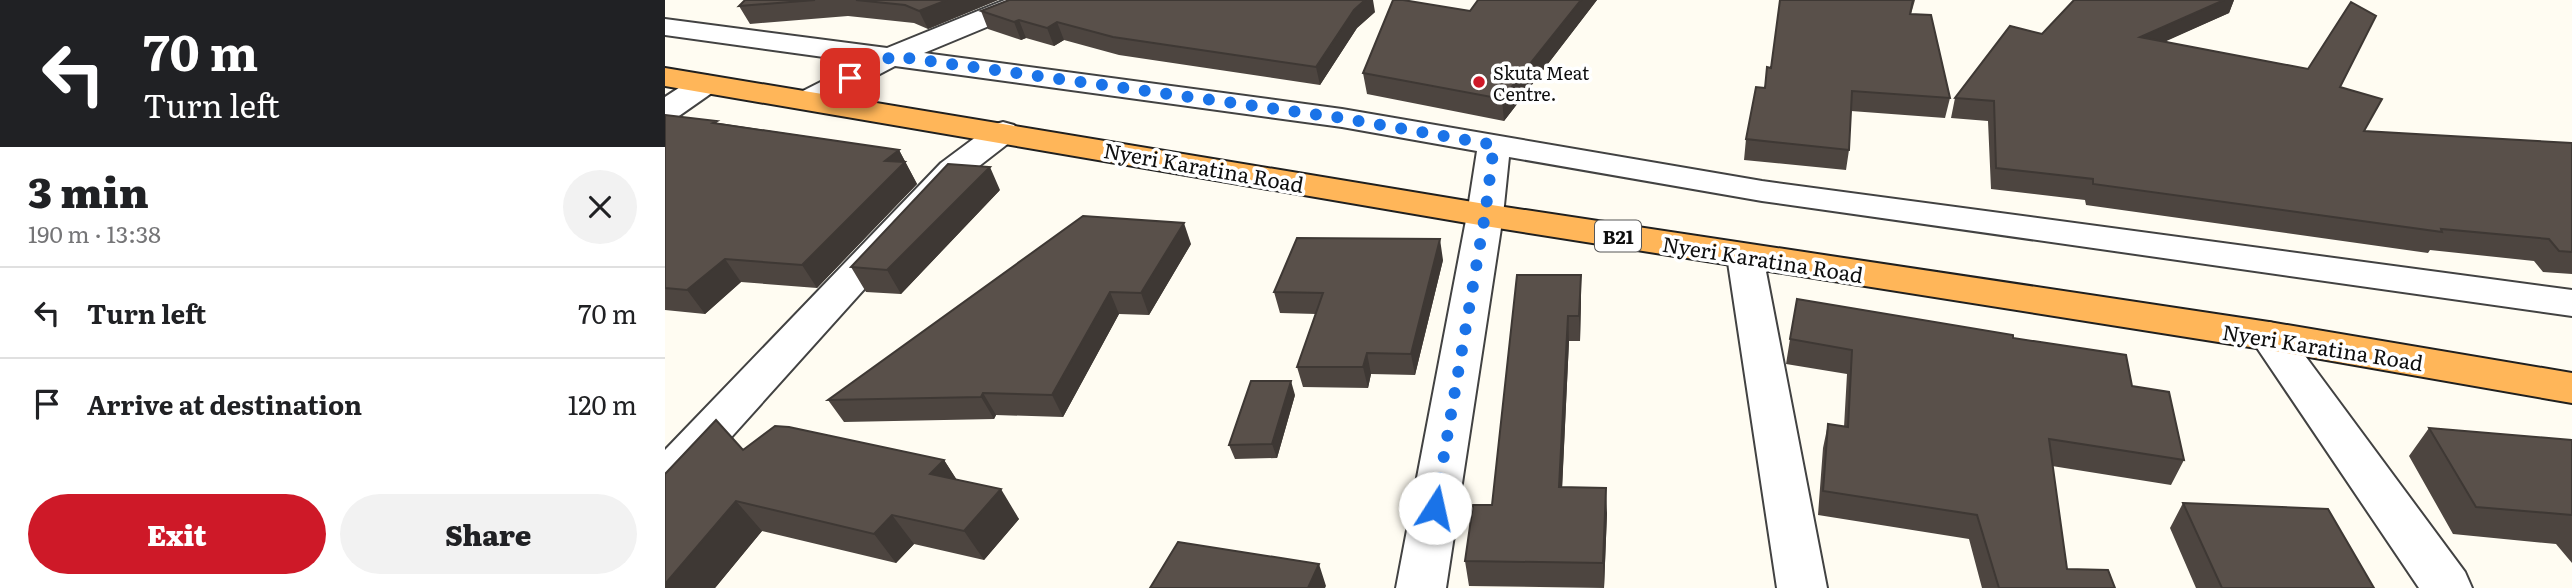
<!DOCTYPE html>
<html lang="en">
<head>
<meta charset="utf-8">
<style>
  :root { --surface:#fff; --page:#f2f2f2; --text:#202124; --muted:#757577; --line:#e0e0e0; --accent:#ce1928 }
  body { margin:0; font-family:Literata,serif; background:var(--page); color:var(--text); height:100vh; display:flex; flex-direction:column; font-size:26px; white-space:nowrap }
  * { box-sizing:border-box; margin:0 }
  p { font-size:23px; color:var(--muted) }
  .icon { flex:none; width:38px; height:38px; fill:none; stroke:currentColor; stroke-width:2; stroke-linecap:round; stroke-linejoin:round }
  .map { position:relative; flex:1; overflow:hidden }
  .details { display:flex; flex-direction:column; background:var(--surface); width:665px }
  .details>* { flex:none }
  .top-card { background:#202124; color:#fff; overflow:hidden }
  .pin { position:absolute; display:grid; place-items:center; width:60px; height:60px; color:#fff; margin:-30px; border-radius:14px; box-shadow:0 4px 10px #0006 }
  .me { position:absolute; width:77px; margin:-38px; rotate:10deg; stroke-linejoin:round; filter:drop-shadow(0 0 5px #0008) }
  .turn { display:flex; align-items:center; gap:24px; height:147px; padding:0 28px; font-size:32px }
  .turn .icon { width:91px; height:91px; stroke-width:2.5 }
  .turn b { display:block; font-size:49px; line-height:60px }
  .round { display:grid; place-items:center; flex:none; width:74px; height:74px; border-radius:37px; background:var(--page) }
  .head { display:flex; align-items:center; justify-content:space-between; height:119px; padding:0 28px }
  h1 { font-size:42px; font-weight:800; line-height:52px }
  .button { display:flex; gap:14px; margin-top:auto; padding:14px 28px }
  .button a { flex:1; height:80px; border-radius:42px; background:var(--accent); color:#fff; font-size:28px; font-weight:800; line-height:80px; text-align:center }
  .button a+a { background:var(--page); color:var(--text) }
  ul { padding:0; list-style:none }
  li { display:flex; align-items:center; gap:21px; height:91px; padding:0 28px; border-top:2px solid var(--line) }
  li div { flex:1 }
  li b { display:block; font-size:26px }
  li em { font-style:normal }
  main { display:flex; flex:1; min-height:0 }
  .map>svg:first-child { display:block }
</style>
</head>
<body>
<main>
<section class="details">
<div class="top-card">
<div class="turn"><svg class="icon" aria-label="left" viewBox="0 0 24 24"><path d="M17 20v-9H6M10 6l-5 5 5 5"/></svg><div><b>70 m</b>Turn left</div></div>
</div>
<div class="head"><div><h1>3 min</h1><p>190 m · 13:38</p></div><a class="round"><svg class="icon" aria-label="close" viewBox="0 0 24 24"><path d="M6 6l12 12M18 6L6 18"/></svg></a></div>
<ul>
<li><svg class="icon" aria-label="left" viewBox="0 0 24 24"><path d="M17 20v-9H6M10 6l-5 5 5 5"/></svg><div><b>Turn left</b></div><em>70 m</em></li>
<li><svg class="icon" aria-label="arrive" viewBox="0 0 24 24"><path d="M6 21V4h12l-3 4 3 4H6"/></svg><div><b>Arrive at destination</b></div><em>120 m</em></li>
</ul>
<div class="button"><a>Exit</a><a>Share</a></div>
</section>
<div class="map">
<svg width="1907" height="588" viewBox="0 0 1907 588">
  <rect width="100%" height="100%" fill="#fffcf2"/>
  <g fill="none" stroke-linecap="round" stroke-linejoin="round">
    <g stroke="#424242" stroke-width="4">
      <path id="minor" d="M340,0H376L372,6L259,53L677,109L1097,181L1907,290V316L1097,201L844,157L838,215L832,222L820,226L808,222L802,215L812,151L677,127L230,66L154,106L143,109L132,106L128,100L132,94L195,62L0,35V19L222,48Z
        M40,75L51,78L55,84L51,90L11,118L0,120V97L29,78Z
        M338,122L349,125L354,132L349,139L300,177L16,493L0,498V450L276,163L327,125Z"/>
    </g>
    <g stroke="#424242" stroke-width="4">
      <path id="tertiary" d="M820,204L832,208L838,215L781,588H731L802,215L808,208Z
        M1080,244L1093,248L1098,256L1162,588H1112L1062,256L1067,248Z
        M1604,322L1618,326L1800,572L1807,588H1754L1584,336L1590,326Z"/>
    </g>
    <g stroke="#202020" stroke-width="4">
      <path id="trunk" d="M0,68L820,204L1604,322L1907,373V403L1604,350L820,226L0,86Z"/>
    </g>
    <use href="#minor" fill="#fff" fill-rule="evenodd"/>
    <use href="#tertiary" fill="#fff" fill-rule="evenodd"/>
    <use href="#trunk" fill="#ffb659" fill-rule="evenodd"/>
  </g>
  <path fill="#4d4540" d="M80,0H333L263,29L249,23L183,16L85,24L74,6Z
    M813,0H932L839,121L702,94L698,73L805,11Z
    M1115,0H1250L1246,14L1285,98L1280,118L1186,111L1184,150L1181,170L1079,160L1081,139L1106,68Z
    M1409,0H1569L1564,13L1500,41L1675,87L1699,131L1907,143V274L1878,272L1869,261L1765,250L1763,253L1421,205L1420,200L1326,189L1323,121L1286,118L1290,98L1377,34Z
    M316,11L710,12L692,28L655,85L454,55L399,40L389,46L361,38L356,40L323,29Z
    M0,115L234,150L252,184L152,288L76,282L40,314L0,310Z
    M335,190L236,294L201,292L186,267Z
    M526,244L484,315L454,314L398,417L331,415L329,419L179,422L163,400Z
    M778,260L750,375L706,374L703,388L638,387L632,367L651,314L615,313L609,292Z
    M852,275L916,299L915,341H904L897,487L942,513L939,588L804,586L800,561L827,505Z
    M1348,338L1467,386L1519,460L1506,485L1387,466L1402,569L1450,588H1317L1304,539L1153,515L1158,448L1163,424L1179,427L1182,374L1121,364L1125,339Z
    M630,395L612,458L570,459L564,445Z
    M1764,428L1907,440V563L1891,544L1788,534L1744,456Z
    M78,450L279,460L292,480L354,519L319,560L249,544L231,563L97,531L50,588Z
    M1518,503L1709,588H1531L1505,528Z"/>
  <path fill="#3e3834" d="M282,0H333L263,29L254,11Z
    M700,0H708L710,12L692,28L655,85L651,67L689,10Z
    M916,0H932L839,121L837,99Z
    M1559,0H1569L1564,13L1468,56L1475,37Z
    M354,20L361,38L356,40L349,22Z
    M392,22L399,40L389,46L382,28Z
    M234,150L252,184L152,288L137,265L220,161Z
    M325,167L335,190L236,294L222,270Z
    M519,223L526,244L484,315L476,293Z
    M775,239L778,260L750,375L746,354Z
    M60,259L76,282L40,314L22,290Z
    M916,275V299L915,341L914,316Z
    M445,292L454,314L398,417L387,395Z
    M903,316L904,341L896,512L894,487Z
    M702,353L706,374L703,388L698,367Z
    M626,381L630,395L612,458L607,444Z
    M318,393L331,415L329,419L316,397Z
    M279,460L298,490L265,474Z
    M941,488L942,513L939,588L938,563Z
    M336,489L354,519L319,560L299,531Z
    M71,501L97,531L50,588H0V584Z
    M227,515L249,544L231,563L209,534Z
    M654,564L661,586L660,588H643Z"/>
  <path fill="#59504a" stroke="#3e3834" stroke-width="2" d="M80,0H150L74,6Z
    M191,0H282L254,11L240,5Z
    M344,0H700L689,10L651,67L448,37L392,22L382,28L354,20L349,22L316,11Z
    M728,0H738L805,11L813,0H916L837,99L698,73Z
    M1115,0H1248L1245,14L1266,15L1285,98L1187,91L1184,150L1081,139L1091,87L1100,88L1102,67L1106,68Z
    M1409,0H1559L1475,37L1643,69L1686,2L1711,16L1675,87L1717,99L1699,131L1907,143V252L1894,251L1884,239L1776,229L1777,232L1428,184V179L1331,168L1329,101L1290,98L1345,26L1377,34Z
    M0,115L52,121L48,123L234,150L220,161L240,162L137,265L60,259L22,290L0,288Z
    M283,164L325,167L222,270L186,267Z
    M418,216L519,223L476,293L445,292L387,395L318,393L316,397L163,400Z
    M632,238L775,239L746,354L702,353L698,367H632L658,293L609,292Z
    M852,275H916L914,316H903L894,487L941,488L938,563L800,561L808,505H827Z
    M1132,299L1348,335V338L1461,355L1467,386L1504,392L1519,460L1384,439L1402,569L1443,570L1450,588H1334L1312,515L1158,491L1163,424L1183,427L1187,350L1125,339Z
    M586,381H626L607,444L564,445Z
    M51,420L78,450L110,426L124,427L279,460L265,474L336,489L299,531L227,515L209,534L71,501L0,584V474Z
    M1764,428L1907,440V515L1811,507Z
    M1518,503L1663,509L1709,588H1557Z
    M513,542L654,564L643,588H485Z"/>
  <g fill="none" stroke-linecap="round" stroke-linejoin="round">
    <path stroke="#1a73e8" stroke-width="12" stroke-dasharray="0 21.6" d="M185,78L228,56L677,118L829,145L820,215L770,508"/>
  </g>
  <circle fill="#ce1928" stroke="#fff" stroke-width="2.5" cx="814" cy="82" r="7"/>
  <g text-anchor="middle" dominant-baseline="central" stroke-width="7" stroke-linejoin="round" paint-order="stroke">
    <g font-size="18" fill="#0f0f0f" stroke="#fff" text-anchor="start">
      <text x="828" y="72">Skuta Meat<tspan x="828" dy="21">Centre.</tspan></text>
    </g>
    <rect fill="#fff" stroke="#575757" stroke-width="2" x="930" y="220.5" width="46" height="31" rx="5"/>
    <g font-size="19" font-weight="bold" fill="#0f0f0f">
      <text x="953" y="236">B21</text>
    </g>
    <g font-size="21" fill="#0f0f0f" stroke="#fff">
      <text transform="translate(539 166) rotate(10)">Nyeri Karatina Road</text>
      <text transform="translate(1098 258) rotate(9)">Nyeri Karatina Road</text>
      <text transform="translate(1658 346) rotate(9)">Nyeri Karatina Road</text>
    </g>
  </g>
</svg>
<div class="pin" style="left:185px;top:78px;background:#d93025"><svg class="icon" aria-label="arrive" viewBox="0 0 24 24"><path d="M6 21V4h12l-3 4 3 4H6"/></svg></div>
<svg class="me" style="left:770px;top:508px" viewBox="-20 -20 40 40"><circle r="19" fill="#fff"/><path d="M0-13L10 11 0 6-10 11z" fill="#1a73e8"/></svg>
</div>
</main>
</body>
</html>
